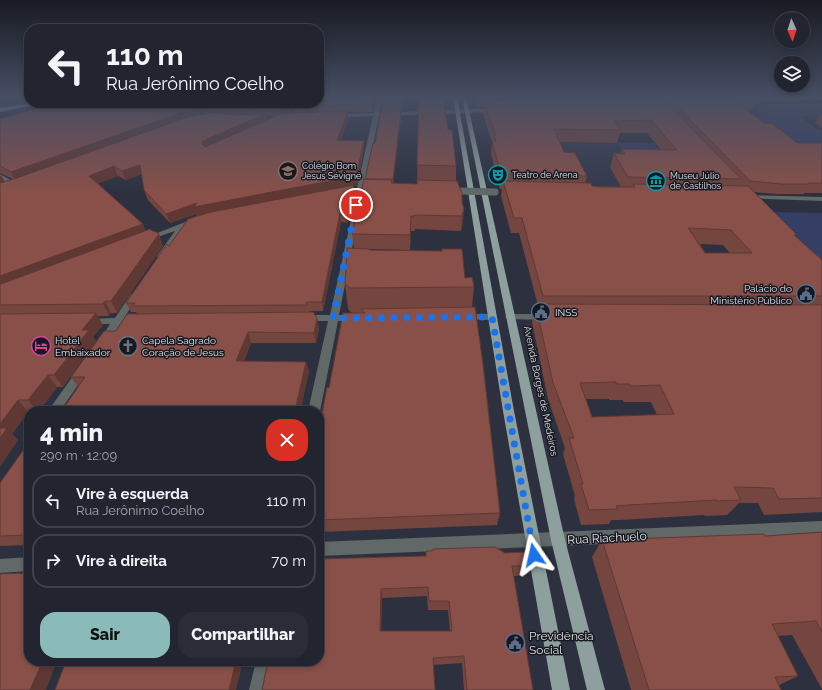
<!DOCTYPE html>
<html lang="pt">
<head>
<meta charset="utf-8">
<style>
  :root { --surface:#22252f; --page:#2a2d37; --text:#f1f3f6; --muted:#a2a5aa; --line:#3f424b; --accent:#8bbbb9 }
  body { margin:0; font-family:Raleway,sans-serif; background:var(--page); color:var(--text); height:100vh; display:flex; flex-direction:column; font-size:15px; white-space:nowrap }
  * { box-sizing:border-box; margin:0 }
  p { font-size:13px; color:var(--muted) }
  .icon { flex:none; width:22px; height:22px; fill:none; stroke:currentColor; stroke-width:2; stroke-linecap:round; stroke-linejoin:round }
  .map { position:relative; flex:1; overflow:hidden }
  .sheet { position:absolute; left:24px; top:406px; width:300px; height:260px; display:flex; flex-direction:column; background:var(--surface); border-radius:16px; box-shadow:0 2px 6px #0003,0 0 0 1px var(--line) }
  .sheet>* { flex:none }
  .banner { position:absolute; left:24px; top:24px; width:300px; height:84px; border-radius:16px; box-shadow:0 2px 6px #0003,0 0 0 1px var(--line); background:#22252f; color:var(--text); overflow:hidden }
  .needle { width:26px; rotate:177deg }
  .fabs { position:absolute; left:774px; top:12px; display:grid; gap:8px }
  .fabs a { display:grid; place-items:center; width:36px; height:36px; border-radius:50%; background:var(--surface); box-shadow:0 2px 6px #0003,0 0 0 1px var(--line); font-size:20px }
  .pin { position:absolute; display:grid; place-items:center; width:34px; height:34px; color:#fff; margin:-17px; border:2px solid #fff; border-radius:50%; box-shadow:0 1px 4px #0007 }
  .me { position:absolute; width:44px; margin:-22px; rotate:349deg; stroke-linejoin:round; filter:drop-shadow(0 0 3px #0008) }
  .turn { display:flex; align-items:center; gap:14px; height:84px; padding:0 16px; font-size:18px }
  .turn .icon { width:52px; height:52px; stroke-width:2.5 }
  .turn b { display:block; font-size:28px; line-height:34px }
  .round { display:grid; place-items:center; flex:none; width:42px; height:42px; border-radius:16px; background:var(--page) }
  .headline { display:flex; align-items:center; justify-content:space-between; height:68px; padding:0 16px }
  h1 { font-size:24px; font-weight:800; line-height:30px }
  .primary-button { display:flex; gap:8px; margin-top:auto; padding:8px 16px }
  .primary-button a { flex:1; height:46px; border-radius:16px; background:var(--accent); color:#111; font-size:16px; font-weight:800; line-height:46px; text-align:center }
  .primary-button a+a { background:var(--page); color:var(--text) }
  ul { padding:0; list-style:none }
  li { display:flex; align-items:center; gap:12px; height:54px; margin:0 8px 6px; padding:0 8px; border:2px solid var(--line); border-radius:16px }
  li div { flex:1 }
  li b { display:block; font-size:15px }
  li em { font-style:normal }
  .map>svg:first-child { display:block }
</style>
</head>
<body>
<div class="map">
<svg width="822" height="690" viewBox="0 0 822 690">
  <rect width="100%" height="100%" fill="#2d313f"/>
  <path fill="#34394d" d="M539,142L617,143L649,187L555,186Z"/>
  <path fill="#353e64" d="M822,102V116H799L819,130H822V152H798L740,116H764L750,105Z
    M617,143H654L676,170L631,163Z
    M772,212L822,213V263Z"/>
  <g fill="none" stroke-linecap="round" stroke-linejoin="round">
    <path fill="#606968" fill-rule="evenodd" d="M378,97H382L379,113L496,108L499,110L496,112L379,116L364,188H375L378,190L375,192H363L339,315H354L359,318L354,321H338L320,411L319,412V411H308L328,321H304L299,318L304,315H330L357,193H341L338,191L341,189L357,188L373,116L334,118L331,116L334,114L374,113Z
      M822,97V99L742,102L740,101L742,100Z
      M175,103H182L222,118L217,119Z
      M311,103H317L284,119L279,118Z
      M0,174L19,185L20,186L15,187L0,179Z
      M745,195L822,197V201L743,198L742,197Z
      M193,219H199L200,221L185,228L164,258H158L157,256L175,231L146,241L142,239Z
      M134,293L138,296L124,318L137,319L139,321L137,323L120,324L108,343H100L99,341L110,324H88L85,323L83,321L85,319L115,318L131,294Z
      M464,314H492L497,317L492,320L461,319L459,317L461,315Z
      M510,314H546L551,317L546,320L507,319L505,317L507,315Z
      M82,368L86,369L87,372L60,411H48L78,369Z
      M822,521V535L319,556V542Z
      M29,557V571L0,573V559Z
      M256,661H272L267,690H249Z"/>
    <path fill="#8da09d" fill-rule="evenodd" d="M453,97H457L514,411L570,690H552L503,411Z
      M462,97H466L565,540L605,690H587L551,540Z
      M33,103H44L0,112V108Z"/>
    <path stroke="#606968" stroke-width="7" d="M461,191L495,192"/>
  </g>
  <path fill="#75453f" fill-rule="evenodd" d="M378,97L373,112H348V119L341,140L364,149L357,186H354L355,193L348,223L341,222L323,311H309L319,328L316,343H251L244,361L306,362L309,372L300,411H59L65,406L78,387L71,377L116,331L137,314L136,312H131L126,303L169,246L197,216L196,214L170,223L148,200L144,190L141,174L126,180L118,176L98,183L146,231L163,246L117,313H111L109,316H97L103,325L93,337L96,341L63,387H57L39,411H29V412H28L12,434L18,440L0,466V175L5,182L13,179L0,173V119L39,108L37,105L44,103H319ZM297,108L298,113H286L293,110ZM202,109L211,113L203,114ZM266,116H278L267,120Z
    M403,97L402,111H381V103Z
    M473,97H759H749L756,101L753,109L746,110L763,123L797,143H822V193H804V194H777L753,192L796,234L795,236L822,260V512L764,515L758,503H739L727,515L705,516L704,515L619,520H611L609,524L581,525L574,499L575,496L563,454L565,448L548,399L532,322L536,306H538L519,233H511L501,196L502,189H500L491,154L492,142L483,114L484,107H477ZM620,133H647L661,150L622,149L621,153H614L610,167L621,187L592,186L585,183L587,176L564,152L560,142L617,143ZM700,244L723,245L730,253H705ZM586,399H609V400H623V402H651L657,415L592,417Z
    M419,98L447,100L446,108H445L448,130L456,166V181H457L463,222L461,231L415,229V231H411L410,250L369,249L370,250L465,278L474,287L472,307L500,513L497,525L319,532V439L323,420L322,414L352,313L348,309L345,284L354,248L352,234L375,143L401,117L393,183L417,184Z
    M819,115H822V128L815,123Z
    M29,442V545L0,546V483Z
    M822,532V689L792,635L778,636L798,676L779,685L781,690H631L592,557L602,540L765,536Z
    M426,551L505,553L530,566L526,575L514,576L533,690H464L462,663L433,665L262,690L319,559L426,556ZM427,596L428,610H448L450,631H381L382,598Z"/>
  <path fill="#5f3833" d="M375,97H378L373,112L372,104Z
    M402,97H403L402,111L401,103Z
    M447,100L446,108L419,110V102Z
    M290,103H308L297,106V108L282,116L280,108Z
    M202,109L204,117L16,181L11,172L180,113Z
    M348,111V119L338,149L337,140Z
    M401,111V117L393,186V179Z
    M265,114L267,122L205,150L202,144L203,141Z
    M364,141V149L357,186H354L355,193L348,223L347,214L354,186L197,217L196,214L170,223L166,214Z
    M140,165L143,174L126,180L122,171Z
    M114,166L118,176L94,185L89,176Z
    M1,175L7,185L0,188V176Z
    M464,208L463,222L461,231L462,216Z
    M340,213L341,222L323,311L322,302Z
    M411,216V231L410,250V235Z
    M143,224L147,234L0,289V276Z
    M159,234L163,246L117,313L111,301Z
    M105,301L111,313L109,316L103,304Z
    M96,313L103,325L93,337L96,341L63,387L54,375L82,330Z
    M317,318L319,328L316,343L314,333Z
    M248,332L251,343L239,371L236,361Z
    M306,362L309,372L300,411H295Z
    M48,375L57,387L39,411H37L28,400Z
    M18,400L28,412L12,434L18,440L0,466V424Z
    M381,589L382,598L381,639L380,631Z
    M43,661H57L46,690H30Z
    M117,661H129L125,672L116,666Z
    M236,661H243L236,690H229Z"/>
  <path fill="#885049" stroke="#5f3833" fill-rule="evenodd" d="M319,97H375L372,104L297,106L304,103H319Z
    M382,97H402L401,103H381Z
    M420,97H446L447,100H444L443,97L420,98Z
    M443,97L448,130H452L456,166L417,165L419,98Z
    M477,97H551L478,99Z
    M636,97H661L741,179L628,177L614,153L625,154L622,149L677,150L651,120L614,121L621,130L554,129L564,152L575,153L587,176L501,174L492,141H496L494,135H496L484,102Z
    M714,97H748L756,101L737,102L763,123L773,124L797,143H822V183H808L809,184H782L750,181L669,98Z
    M44,103H188L202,109L180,113L11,172L0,166V119L43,107L37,105Z
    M204,103H290L280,108H216Z
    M348,111L337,140L364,141L356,176L194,207L197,203L166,214L144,190L140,165L122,171L114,166L89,176L143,224L0,276V183L14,179L185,118L213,112L236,115L265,114L203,141L202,144L205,147L283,113Z
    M381,111H401L393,179H365L373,143H375Z
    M364,179L392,180L391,183L417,184V180L457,181L462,193V203L464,208L462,216L415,215V216H411L410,235L352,234Z
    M503,181L591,183L592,186L601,187H635L633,184L748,186L796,234L794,235L822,260V296H543L522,218H514ZM688,228L731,230L752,253H705Z
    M354,185L347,214L340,213L322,302H306L307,305L133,306L135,303H126L167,244L169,246L188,219L211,212Z
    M150,229L152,231H154L159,234L111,301H105L103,304L0,305V285L1,284Z
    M347,248L369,249V250L442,251V249H462L465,278L472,277L474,287L350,288L345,284Z
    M546,304L822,305V498L779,499L773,488L734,487L741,500L718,501L717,500L628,505L616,506L618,509L589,510L581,484H583L569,438H574L553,383L536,306H546ZM616,382V384H630L631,386L660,385L674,414L592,417L580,383Z
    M475,307L483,364L500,513L319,520V439L324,414H322L327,387L329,388L343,313H365L361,309Z
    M313,312L317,318L314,333L248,332L236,361L306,362L295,411H59L63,406H65L85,377H71L104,331H116L127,314Z
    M96,313L82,330H89L54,375H48L28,400H18L0,424V314Z
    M0,428H7L0,438Z
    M29,442V534L28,535L0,536V483Z
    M822,532V632L816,621L772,624L798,676L775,677L781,690H649L602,540L764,534L765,536Z
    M495,547L505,553L527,552L530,566H512L533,690H467L464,656L433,658L435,690H262L268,661H319V559L426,556V551H432L433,549ZM428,587L429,601H449L452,631H380L381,589Z
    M29,573V661H43L30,690H0V574Z
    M66,661H117L116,666H148L150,661H236L229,690H55Z"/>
  <linearGradient id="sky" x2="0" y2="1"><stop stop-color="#191b23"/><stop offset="0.5" stop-color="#464e63"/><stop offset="1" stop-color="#464e63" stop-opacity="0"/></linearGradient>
  <rect width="822" height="193" fill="url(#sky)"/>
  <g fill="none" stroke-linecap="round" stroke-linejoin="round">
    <path stroke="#1a73e8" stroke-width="7" stroke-dasharray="0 12.6" d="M356,205L333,318L492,317L534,555"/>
  </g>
  <defs>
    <g id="school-ring" transform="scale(1)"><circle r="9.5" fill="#181920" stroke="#8d6e63" stroke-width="1.5"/><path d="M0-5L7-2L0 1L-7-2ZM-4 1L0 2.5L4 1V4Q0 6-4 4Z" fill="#8d6e63"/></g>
    <g id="theatre-ring" transform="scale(1)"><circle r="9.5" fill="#181920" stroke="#0f9aa8" stroke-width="1.5"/><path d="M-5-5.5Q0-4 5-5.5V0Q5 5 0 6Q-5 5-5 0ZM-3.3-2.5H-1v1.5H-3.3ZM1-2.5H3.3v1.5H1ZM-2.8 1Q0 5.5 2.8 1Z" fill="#0f9aa8"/></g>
    <g id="museum-ring" transform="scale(1)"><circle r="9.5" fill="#181920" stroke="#0f9aa8" stroke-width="1.5"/><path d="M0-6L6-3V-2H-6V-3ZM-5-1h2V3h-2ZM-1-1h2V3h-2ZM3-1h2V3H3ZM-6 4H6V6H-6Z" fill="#0f9aa8"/></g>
    <g id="civic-ring" transform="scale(1)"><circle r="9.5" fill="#181920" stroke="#5c6f8a" stroke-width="1.5"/><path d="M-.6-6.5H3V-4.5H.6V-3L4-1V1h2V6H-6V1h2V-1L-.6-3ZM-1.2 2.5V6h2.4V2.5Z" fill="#5c6f8a"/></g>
    <g id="hotel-ring" transform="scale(1)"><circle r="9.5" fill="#181920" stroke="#d1479c" stroke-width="1.5"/><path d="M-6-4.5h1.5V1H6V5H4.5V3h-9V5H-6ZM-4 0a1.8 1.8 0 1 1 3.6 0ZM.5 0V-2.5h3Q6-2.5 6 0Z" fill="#d1479c"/></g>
    <g id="church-ring" transform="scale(1)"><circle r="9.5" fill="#181920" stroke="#6b7280" stroke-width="1.5"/><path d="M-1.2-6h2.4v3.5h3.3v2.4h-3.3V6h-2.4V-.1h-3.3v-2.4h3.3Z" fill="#6b7280"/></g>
  </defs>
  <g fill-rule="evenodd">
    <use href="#school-ring" x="288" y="171"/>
    <use href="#theatre-ring" x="498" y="175"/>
    <use href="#museum-ring" x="656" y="181"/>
    <use href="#civic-ring" x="806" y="294"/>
    <use href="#civic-ring" x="541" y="312"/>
    <use href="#hotel-ring" x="41" y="346"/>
    <use href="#church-ring" x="128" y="346"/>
    <use href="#civic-ring" x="515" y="643"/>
  </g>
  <g text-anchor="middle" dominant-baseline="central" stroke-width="3" stroke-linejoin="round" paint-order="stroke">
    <g font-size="9" fill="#dde0e9" stroke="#181920" text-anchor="start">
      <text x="302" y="166">Colégio Bom<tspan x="302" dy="10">Jesus Sévigné</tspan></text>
      <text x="512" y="175">Teatro de Arena</text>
      <text x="670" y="176">Museu Júlio<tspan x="670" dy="10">de Castilhos</tspan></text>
    </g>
    <g font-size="10" fill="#dde0e9" stroke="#181920" text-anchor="start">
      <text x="792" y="288" text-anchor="end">Palácio do<tspan x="792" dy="12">Ministério Público</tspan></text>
      <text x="555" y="312">INSS</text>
      <text x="55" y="340">Hotel<tspan x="55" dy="12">Embaixador</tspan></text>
      <text x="142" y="340">Capela Sagrado<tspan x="142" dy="12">Coração de Jesus</tspan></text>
    </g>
    <g font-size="10" fill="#dde0e9" stroke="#181920">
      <text transform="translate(541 391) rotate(78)">Avenida Borges de Medeiros</text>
    </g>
    <g font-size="12" fill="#dde0e9" stroke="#181920">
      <text transform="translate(607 538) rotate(-3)">Rua Riachuelo</text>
    </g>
    <g font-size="12" fill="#dde0e9" stroke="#181920" text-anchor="start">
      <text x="529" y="636">Previdência<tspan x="529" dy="14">Social</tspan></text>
    </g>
  </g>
</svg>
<div class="fabs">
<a><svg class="needle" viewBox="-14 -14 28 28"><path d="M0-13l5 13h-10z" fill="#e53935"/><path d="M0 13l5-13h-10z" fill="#a2a5aa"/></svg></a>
<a><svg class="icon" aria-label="layers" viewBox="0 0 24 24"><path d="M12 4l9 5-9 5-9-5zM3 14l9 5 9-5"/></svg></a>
</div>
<div class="pin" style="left:356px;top:205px;background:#d93025"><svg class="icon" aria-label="arrive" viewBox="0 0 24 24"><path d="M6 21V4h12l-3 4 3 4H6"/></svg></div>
<svg class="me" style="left:534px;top:555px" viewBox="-20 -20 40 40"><path d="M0-17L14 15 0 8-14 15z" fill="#1a73e8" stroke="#fff" stroke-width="4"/></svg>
<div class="banner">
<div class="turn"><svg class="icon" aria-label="left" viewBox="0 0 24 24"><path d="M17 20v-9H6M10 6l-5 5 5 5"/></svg><div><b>110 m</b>Rua Jerônimo Coelho</div></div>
</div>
<section class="sheet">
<div class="headline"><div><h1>4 min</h1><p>290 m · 12:09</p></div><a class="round" style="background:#d93025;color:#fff"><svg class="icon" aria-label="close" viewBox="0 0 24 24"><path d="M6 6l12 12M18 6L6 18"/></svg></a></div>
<ul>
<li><svg class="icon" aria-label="left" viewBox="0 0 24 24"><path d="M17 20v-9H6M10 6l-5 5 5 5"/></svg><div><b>Vire à esquerda</b><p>Rua Jerônimo Coelho</p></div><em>110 m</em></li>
<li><svg class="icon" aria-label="right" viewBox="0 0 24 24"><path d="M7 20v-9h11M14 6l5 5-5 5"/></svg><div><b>Vire à direita</b></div><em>70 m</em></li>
</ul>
<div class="primary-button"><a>Sair</a><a>Compartilhar</a></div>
</section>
</div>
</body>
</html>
